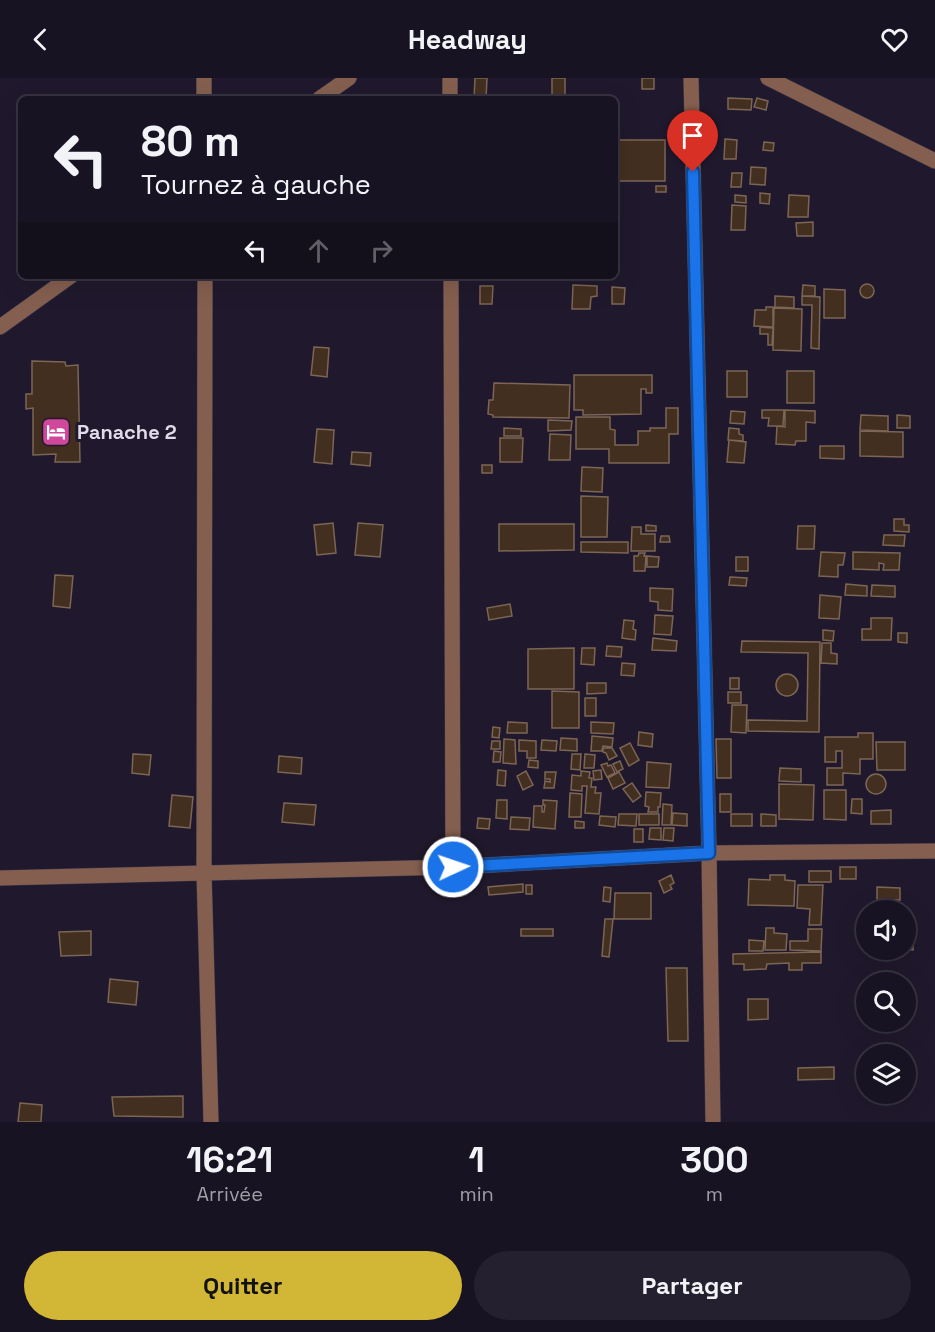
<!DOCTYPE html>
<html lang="fr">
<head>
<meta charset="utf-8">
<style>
  :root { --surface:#181322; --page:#25202f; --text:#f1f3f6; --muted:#9f9ea5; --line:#363240; --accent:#d2b736 }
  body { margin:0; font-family:"Space Grotesk",sans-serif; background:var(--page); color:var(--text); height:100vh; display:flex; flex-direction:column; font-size:22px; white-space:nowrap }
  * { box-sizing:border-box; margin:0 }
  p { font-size:20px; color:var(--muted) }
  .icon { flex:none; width:33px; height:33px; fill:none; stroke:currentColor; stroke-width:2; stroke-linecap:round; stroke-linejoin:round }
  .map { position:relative; height:1044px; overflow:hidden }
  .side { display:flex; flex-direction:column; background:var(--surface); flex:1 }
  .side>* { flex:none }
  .banner { position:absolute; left:18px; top:18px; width:600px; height:183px; border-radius:9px; box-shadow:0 6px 24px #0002,0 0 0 2px var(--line); background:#181322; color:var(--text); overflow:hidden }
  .controls { position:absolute; left:856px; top:822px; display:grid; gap:12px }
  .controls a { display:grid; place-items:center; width:60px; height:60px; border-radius:50%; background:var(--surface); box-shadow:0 6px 24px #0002,0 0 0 2px var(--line); font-size:30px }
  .pin { position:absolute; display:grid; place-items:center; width:51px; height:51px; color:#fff; margin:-62px -26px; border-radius:50% 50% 50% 0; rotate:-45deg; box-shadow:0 0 6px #0007 }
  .pin .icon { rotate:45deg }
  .me { position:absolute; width:66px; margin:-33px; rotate:87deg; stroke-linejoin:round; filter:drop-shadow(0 0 4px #0008) }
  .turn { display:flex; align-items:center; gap:21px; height:126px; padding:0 24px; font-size:27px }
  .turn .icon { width:78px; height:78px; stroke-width:2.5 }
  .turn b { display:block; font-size:42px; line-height:51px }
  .lanes { display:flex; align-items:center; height:57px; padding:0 24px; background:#0003; justify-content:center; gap:30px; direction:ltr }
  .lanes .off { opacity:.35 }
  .eta { display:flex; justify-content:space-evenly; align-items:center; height:102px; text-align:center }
  .eta b { font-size:36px; font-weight:700; line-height:42px }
  .action { display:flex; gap:12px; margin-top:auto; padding:12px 24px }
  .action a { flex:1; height:69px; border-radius:36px; background:var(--accent); color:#111; font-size:24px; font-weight:700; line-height:69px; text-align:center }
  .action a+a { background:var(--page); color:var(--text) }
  header { display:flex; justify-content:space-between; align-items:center; height:78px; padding:0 24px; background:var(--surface); font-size:27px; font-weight:700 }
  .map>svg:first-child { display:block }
</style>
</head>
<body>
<header><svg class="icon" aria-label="back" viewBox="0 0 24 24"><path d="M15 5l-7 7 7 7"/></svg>Headway<svg class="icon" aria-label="heart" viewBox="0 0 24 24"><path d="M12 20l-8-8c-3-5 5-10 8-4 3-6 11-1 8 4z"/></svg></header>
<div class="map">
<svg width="935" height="1044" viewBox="0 0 935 1044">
  <rect width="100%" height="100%" fill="#20192d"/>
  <path fill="#432f20" stroke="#7c6554" stroke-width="1.5" d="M475,0H487L486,21H474Z
    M552,0H565V17H552Z
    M642,0H654V11H642Z
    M728,20L752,21L751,32L728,31Z
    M757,20L768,23L766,32L754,29Z
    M615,36L618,37L617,61H615Z
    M725,61L737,62L736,81H724Z
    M615,62H665V103H615Z
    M764,64L774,65L773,73L763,72Z
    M751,89L766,90L765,107L750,106Z
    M732,95H742L741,109H731Z
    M656,108H666V114H656Z
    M760,115L770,116L769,126L760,125Z
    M735,117L746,118V125L735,124Z
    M789,117L809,118L808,139H788Z
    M732,127L746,128L745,152H731Z
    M813,144V158H797L796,145Z
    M860 213a7 7 0 1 1 14 0a7 7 0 1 1-14 0Z
    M573,207L597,208V218L591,219L590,231H572Z
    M803,207L815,208V218H802Z
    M480,208H493L492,226H480Z
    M612,209L625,210L624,226H612Z
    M824,211L845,212V240H824Z
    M775,218L794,219V230L775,229Z
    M802,218L820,219L819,271L811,270L812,227H802Z
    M766,229H773V249L754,248L755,232H766Z
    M774,230L802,231L801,273L773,272Z
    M760,249L773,250L772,267H768V256H760Z
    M314,269L329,270L327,299L311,297Z
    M32,283L65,284L66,288L78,287L80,384H55L56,376L33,377V330L26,331V316H32Z
    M727,293H747V319H727Z
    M787,293H814V325H787Z
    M574,297H652V315H646V311H641V336L583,337V332H574Z
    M494,305L570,307L569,340L493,339V337L488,336L489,322H493Z
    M666,330H678V356H669V385H609V371H576V339H610V351L615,352V367H638V353H650V350H666Z
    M762,332H784L783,348H768L769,340H762Z
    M785,332L815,333V345L806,344V363H796L795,367L776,366L777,348L785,349Z
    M731,333L745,334L744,346L730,345Z
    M861,337L888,338V353L860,352Z
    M897,337L910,338V350H897Z
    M548,342L572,343L571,352L548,353Z
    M504,350L521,351V358H504Z
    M729,350L739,351V356L743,357V363L728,362Z
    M317,351L334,352L332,386L314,384Z
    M860,353L903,354V379L860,378Z
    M550,356L571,357L570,382H549Z
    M500,360H523L522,384H500Z
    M729,362L746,364L744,385L727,384Z
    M820,368H844V381L820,380Z
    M352,374L371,375L370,388L351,386Z
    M482,387H492V395H482Z
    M582,389L603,390L602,414L581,413Z
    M581,418L608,419L607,459H581Z
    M894,441H904V447H909V454L894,453Z
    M333,445L336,475L317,477L314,447Z
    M358,445L383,447L380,479L355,477Z
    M499,446H574V472L499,473Z
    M646,447L656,448V453H646Z
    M798,448H815L814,471H797Z
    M632,449H641V456H655V473H631Z
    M884,457H905L904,468L883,467Z
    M661,458H669L670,464H660Z
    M581,464H628V475L581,474Z
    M821,474L845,475L843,487H838V499L819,498Z
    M853,474L900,475L899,492H883L884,486L879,485V492L853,491Z
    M639,475H645L644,478H646L645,493H634V478H638Z
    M647,478L659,479L658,489H647Z
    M736,479H748V493H736Z
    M55,497L73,498L70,530L53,528Z
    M730,499L747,500L746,508L729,507Z
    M846,506L867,508V518L845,517Z
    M872,507L895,508V519L871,518Z
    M650,510L673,511L672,533L658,532V524L650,523Z
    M820,517L841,519L839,541L819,540Z
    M510,526L512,538L489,542L487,530Z
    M655,537L673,538L671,557L654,556Z
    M871,540H892L891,562H862V551H871Z
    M624,542L634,543L633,551L636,552L635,562L622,560Z
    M823,552L834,553L833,563L823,562Z
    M898,555H907V565L898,564Z
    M653,560L677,563L676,573L652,572Z
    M742,563L820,564L819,654L748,653V642L807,643L808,575L741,574Z
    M822,565H831V575L837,576V586L821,585Z
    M607,568L622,569L621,579L606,578Z
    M574,570V611H528V571Z
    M582,570H595L594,587L581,586Z
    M622,585L635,586L634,598L621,597Z
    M776 607a11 11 0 1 1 22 0a11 11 0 1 1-22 0Z
    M730,600H739V611H730Z
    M587,605H606V615L587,616Z
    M552,613L579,614V650H552Z
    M728,614H741V625H728Z
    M585,620H596V638H585Z
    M732,627H747L746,655L731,654Z
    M508,644L527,645V655H507Z
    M591,644L614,645L613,656L591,655Z
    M493,649L500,650L499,660L492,659Z
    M639,654L653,656L652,669L638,667Z
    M858,655H873V681H860V696L843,695V707H827V690H842V673H836V684H825V659H858Z
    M592,658L613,660L612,669L603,668L602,673H591Z
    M561,660L577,661V673L560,672Z
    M504,661L515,662L516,686L503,685Z
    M716,661H731V700H717Z
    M519,662L536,663V680H527V673H519Z
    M542,662L557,663L556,673L541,672Z
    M492,663H500V671H491Z
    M876,664H905V692H877Z
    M630,665L639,682L629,688L620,670Z
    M603,670H612L617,678L609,682L606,675L603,674Z
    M494,673L501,674L500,684H493Z
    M133,676L151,677L149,697L132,695Z
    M572,676H581L580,692L571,691Z
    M585,676L595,677L594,690H584Z
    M279,678L302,680L301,696L278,694Z
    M529,682L538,683V690L528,689Z
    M620,683L623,691L617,694L613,686Z
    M647,684L671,686L669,710L646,709Z
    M607,685L608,688L611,687L615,695L607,699L601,687Z
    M780,690L801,691V704L779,703Z
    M498,692L506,693L505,708L497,707Z
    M601,692L602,701L594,702L593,693Z
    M526,693L533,707L523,712L517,698Z
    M581,693L590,694L589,700H592L591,709H596L595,715H601L599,736L585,735L587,708H582V713L571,712L572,697L581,698Z
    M545,694H556L554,710H544L545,703L550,704V701H545Z
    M619,694L625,705L613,711L608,700Z
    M866 706a10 10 0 1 1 20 0a10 10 0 1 1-20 0Z
    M632,705L641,718L633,724L623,711Z
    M779,706L814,707L813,742L779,741Z
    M824,712H846V742L824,741Z
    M646,714L661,715L660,729H658V734H648L649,729L645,728Z
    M570,715L582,716L581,739H569Z
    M720,716H731V734H720Z
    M172,717L193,719L190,750L169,748Z
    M852,721H862V736L851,735Z
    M497,722H507V741L496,740Z
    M543,722L557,723L555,751L533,749L534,728H542V734H544L545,727H543Z
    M284,725L316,727L314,747L282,744Z
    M663,726L672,727L671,747H662Z
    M891,732V746H871V733Z
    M673,735L687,736V748L672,747Z
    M619,736H637L636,748L618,747Z
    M639,736H659V747H639Z
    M731,736H752V748H731Z
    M761,736L776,737V748H761Z
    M600,738L616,739L615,749L599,747Z
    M511,739L530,740L529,752L510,751Z
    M478,740L490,741L489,751L477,750Z
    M575,743L584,744V750H575Z
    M650,750H661V762L649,761Z
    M664,750H674L673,763L663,762Z
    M634,751H643V764H634Z
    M840,789H856V801H840Z
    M809,793H831V804H809Z
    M671,797L674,805L670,807L672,811L664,815L659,803Z
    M770,797H785V802L795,803L794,828L748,827L749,801L770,802Z
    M523,806V814L489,817L488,809Z
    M526,807H532V816H526Z
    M798,807H823L821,847H809L810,831L797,830Z
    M604,809L611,810L610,824L603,823Z
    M877,809L900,810V822H877Z
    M615,815H651V841H614Z
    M605,841H613L609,879L602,878Z
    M766,850H774V855L787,856L786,872H765Z
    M521,851H553V858H521Z
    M808,851H822L821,873L790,872V863H808Z
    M91,853V877L61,878L59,854Z
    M749,862L764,863L763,873H749Z
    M907,862H913V872L906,871Z
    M821,874V885H802V892H789V885L767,886L766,891L744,892V886H733V876Z
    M666,890H687L688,963H668Z
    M110,901L138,904L136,927L108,924Z
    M748,921H768V941L748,942Z
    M834,989V1001L798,1002V990Z
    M183,1018V1039L114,1038L112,1019Z
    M20,1025L42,1027L41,1044H18Z"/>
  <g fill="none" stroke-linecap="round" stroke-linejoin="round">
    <g stroke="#3b3447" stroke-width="16">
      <path id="minor" d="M204,0V21
        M450,0V21
        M691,0L709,775L713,1044
        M768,0L935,83
        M319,21L349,0
        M205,198L204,795L211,1044
        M451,198L453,789
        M0,249L71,198
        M0,800L453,789L709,775L935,773"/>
    </g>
    <use href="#minor" stroke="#845f4f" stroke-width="15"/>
  </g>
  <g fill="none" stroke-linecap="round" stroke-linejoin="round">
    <g stroke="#114b97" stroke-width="15">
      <path id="route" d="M453,789L709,775L693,94"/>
    </g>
    <use href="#route" stroke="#1a73e8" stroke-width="10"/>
  </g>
  <defs>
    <g id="hotel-square" transform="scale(1.5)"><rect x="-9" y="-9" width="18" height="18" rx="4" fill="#d1479c" stroke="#20192d"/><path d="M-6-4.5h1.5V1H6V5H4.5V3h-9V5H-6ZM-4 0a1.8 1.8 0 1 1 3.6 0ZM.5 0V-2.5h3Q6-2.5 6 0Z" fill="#fff"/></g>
  </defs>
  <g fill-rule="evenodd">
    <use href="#hotel-square" x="56" y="354"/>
  </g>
  <g text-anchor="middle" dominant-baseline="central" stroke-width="6" stroke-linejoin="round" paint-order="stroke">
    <g font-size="20" font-weight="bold" fill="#dfdbe9" stroke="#20192d" text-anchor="start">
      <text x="77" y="354">Panache 2</text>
    </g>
  </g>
</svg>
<div class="controls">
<a><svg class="icon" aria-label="sound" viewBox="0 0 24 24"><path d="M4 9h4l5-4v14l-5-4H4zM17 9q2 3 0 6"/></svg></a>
<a><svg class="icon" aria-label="search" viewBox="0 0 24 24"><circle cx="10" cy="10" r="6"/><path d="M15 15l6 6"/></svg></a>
<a><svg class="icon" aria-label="layers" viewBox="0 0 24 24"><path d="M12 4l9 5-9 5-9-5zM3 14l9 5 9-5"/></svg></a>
</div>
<div class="pin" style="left:693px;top:94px;background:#d93025"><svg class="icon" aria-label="arrive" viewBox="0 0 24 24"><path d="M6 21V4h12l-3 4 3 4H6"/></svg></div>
<svg class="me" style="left:453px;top:789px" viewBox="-20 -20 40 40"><circle r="17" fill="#1a73e8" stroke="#fff" stroke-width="3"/><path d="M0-11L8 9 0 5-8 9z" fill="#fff"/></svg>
<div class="banner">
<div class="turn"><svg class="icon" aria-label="left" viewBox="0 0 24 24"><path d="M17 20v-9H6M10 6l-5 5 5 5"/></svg><div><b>80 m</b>Tournez à gauche</div></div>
<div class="lanes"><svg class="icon" aria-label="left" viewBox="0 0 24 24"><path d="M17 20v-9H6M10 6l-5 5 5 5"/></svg><svg class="icon off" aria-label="ahead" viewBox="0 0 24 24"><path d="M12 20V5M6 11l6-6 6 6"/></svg><svg class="icon off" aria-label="right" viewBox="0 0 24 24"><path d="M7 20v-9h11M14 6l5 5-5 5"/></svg></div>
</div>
</div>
<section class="side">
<div class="eta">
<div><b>16:21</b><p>Arrivée</p></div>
<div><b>1</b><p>min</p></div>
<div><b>300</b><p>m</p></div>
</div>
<div class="action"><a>Quitter</a><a>Partager</a></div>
</section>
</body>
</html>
